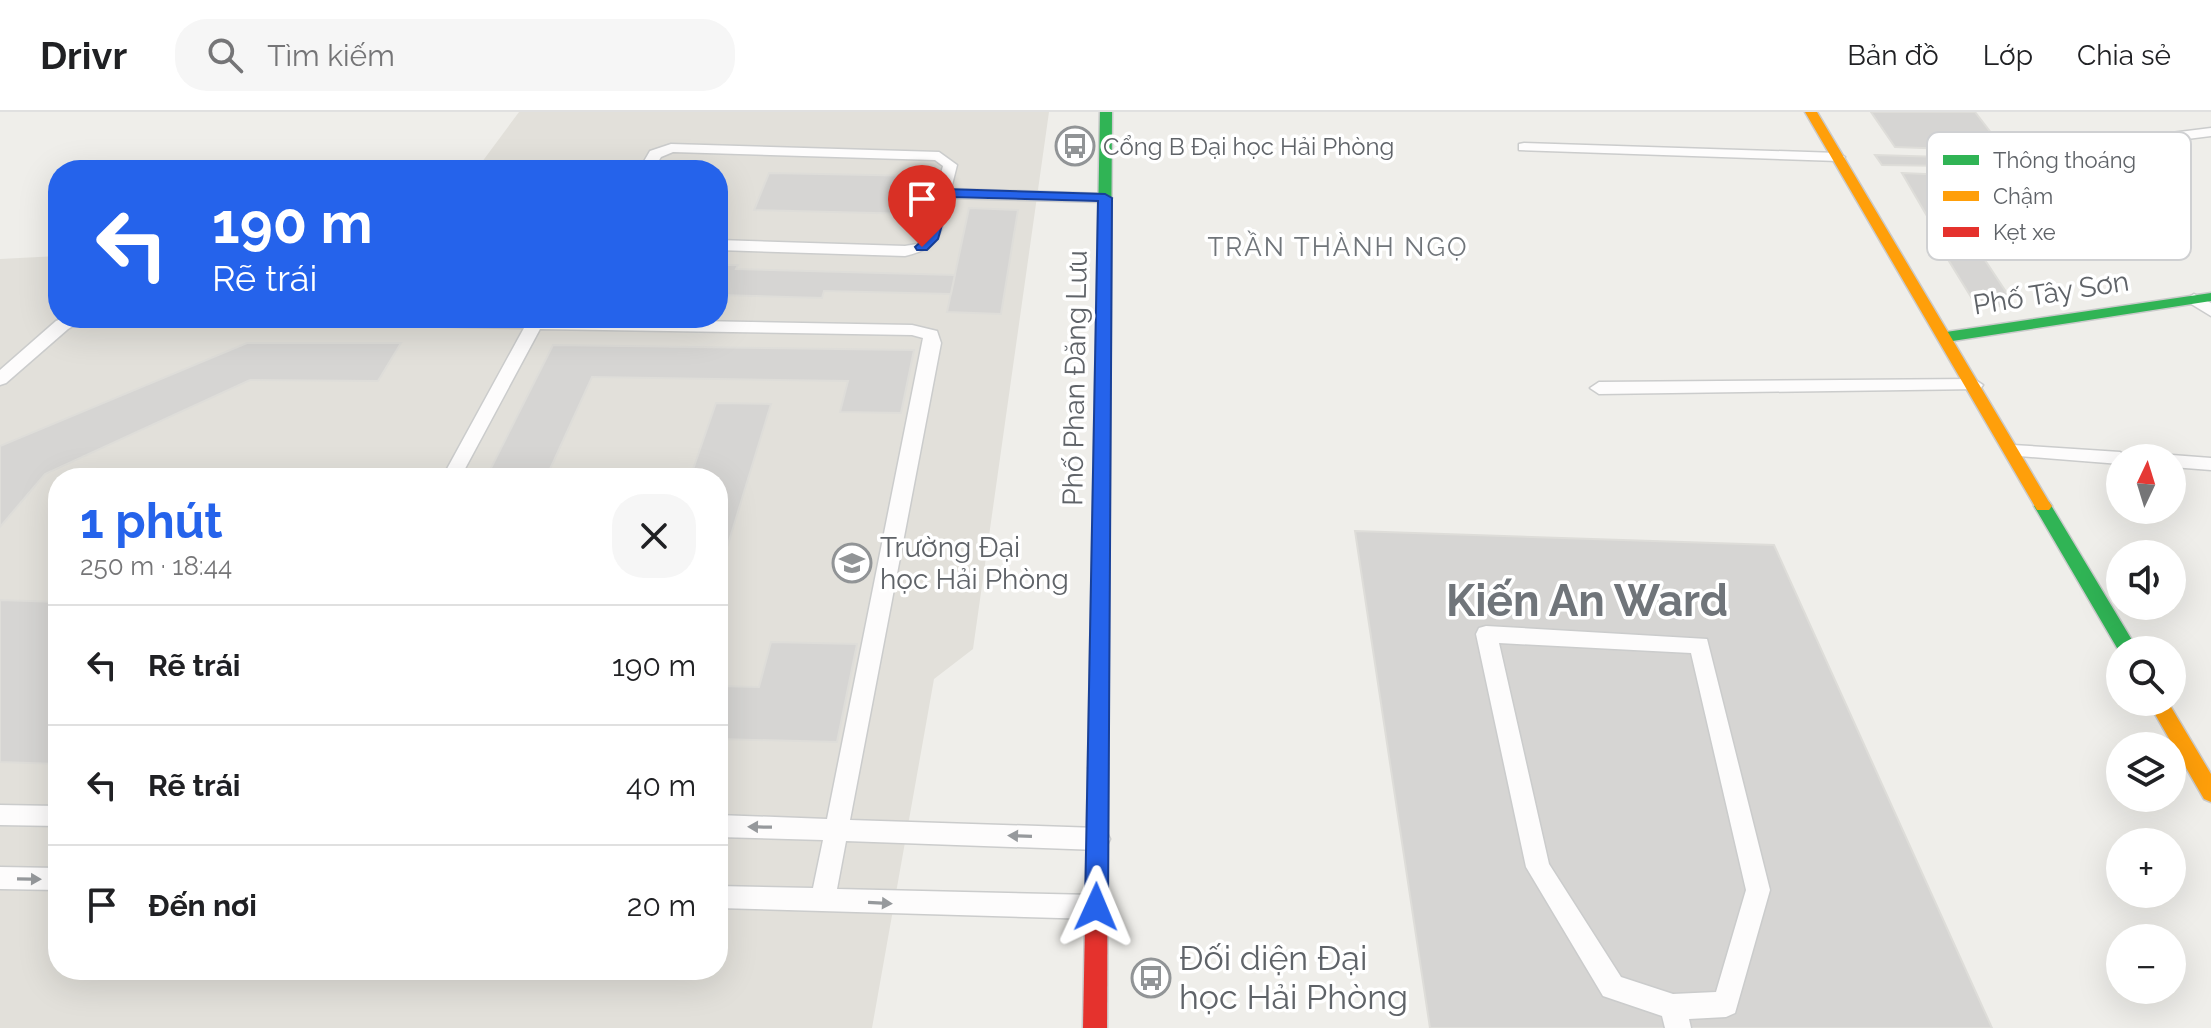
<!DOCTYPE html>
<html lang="vi">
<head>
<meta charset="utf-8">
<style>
  :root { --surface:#fff; --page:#f6f6f6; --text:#202124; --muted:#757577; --line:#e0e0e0; --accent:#2563eb }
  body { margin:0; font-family:Raleway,sans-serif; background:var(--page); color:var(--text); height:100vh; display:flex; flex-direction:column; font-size:30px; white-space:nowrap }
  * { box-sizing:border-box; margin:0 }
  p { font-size:26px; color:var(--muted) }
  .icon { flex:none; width:44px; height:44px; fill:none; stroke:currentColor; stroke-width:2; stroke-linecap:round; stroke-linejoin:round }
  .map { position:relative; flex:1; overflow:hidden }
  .side { position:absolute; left:48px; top:356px; width:680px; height:512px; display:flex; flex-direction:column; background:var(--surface); border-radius:32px; box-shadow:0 8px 32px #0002 }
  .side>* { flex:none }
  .top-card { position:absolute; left:48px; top:48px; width:680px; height:168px; border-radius:32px; box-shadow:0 8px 32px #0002; background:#2563eb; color:#fff; overflow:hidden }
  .needle { width:52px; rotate:4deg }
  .buttons { position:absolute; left:2106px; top:332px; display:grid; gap:16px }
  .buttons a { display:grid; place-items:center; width:80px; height:80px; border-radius:50%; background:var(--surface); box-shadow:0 8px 32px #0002; font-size:40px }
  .pin { position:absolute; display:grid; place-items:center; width:68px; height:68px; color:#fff; margin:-82px -34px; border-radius:50% 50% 50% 0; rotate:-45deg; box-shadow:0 0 8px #0007 }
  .pin .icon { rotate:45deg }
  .me { position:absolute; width:88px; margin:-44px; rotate:1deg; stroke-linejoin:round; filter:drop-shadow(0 0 6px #0008) }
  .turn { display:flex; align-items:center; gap:28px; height:168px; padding:0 32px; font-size:36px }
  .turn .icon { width:104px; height:104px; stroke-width:2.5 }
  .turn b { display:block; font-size:56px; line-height:68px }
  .round { display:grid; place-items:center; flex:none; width:84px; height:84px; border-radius:32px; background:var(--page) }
  .overview { display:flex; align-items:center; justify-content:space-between; height:136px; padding:0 32px }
  h1 { font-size:48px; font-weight:700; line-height:60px; color:var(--accent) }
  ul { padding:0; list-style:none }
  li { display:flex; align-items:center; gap:24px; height:120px; padding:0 32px; border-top:2px solid var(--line) }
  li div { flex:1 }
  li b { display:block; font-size:30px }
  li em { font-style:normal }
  header { display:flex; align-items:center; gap:48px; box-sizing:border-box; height:112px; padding:0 40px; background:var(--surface); border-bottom:2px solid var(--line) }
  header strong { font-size:38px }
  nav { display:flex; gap:44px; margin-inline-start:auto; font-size:28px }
  .search { width:560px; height:72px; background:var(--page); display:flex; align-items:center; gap:20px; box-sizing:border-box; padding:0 28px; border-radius:32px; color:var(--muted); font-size:30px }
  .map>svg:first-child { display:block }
</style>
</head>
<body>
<header>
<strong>Drivr</strong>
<div class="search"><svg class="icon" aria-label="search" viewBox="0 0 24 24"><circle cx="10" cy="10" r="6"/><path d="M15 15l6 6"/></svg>Tìm kiếm</div>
<nav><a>Bản đồ</a><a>Lớp</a><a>Chia sẻ</a></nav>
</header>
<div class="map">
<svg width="2211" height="916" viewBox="0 0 2211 916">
  <rect width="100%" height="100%" fill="#efeeea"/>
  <path fill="#e2e0da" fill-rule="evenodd" d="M519,0H1049L973,537L934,567L872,916H0V147L58,144V206H718V58H476ZM58,366H718V858H58Z"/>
  <path fill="#d6d5d3" stroke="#deddd9" stroke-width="2" d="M1871,0H1975L2005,39L1895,35Z
    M1875,43L1943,45L1950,54L1882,53Z
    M769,61L923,64L914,102L754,98Z
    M1902,61L1948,63L1975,107L1927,104Z
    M969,96L1018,98L1001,202L947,200Z
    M1936,128L1973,130L2016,195L1976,193Z
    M718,153H738L736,157L955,163L951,182L824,179L822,186L718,183Z
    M247,231H401L378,269L250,268L45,362L0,415V334Z
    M553,233L914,238L901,301L840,300L848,269L592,265L546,366H486Z
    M716,291L771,292L718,465V366H690Z
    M1355,419L1774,433L1992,916H1430Z
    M0,488L58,490V652L0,650Z
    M771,530L857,532L837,630L718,627V574L759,575Z"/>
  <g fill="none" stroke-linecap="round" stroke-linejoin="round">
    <g stroke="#cbcccc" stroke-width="3">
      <path id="lane" d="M2211,16V24L2075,41L2068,37L2075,33Z
        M1524,31L1838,41L1845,45L1838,49L1519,38V32Z
        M671,32L939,40L957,53L951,77L1105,82L1112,86L1105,90L949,86C940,121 944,135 905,144L718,138V128L905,134L917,132L924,125L943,54L935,48L673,40L661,45L653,58H639L650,39Z
        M2194,182L2211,191V204L2188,190L2186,187Z
        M64,206H87L68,217L6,271L0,273V258L56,209Z
        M229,206H536L912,213L937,219L941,231L850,708L1098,716L1106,719L1110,727L1106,735L1098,738L846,729L837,777L1094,783L1103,787L1106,795L1103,803L1094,807L718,796V774L813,776L823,728L718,725V703L827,707L923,226L912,223L540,217L460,366H442L524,216L237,211Z
        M1974,267L1983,273L1980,277L1599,282L1590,276L1599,270Z
        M2013,333L2120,340L2129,346H2120V352L2007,343L2004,339Z
        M2172,343L2211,346V358L2172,355V346H2165Z
        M1486,514L1707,527L1770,778L1735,901L1726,905L1689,907L1691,916H1665L1662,904L1603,884L1526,755L1476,522L1479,516ZM1499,531L1691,541L1746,778L1716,880L1673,882L1621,865L1549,752Z
        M0,693L58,694V714L0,713Z
        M0,755L58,756V778L0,777Z"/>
    </g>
    <g stroke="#cacacb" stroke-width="3">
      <path id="fast" d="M1100,0H1112L1108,656L1105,662L1098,665L1091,662L1088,656Z
        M2211,181V189L1946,230L1938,225L1946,220Z
        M2043,388L2049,390L2138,538H2120V541L2034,394Z"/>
    </g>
    <g stroke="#cacacb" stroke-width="3">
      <path id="slow" d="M1805,0H1817L2049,390L2052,394L2049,398H2037Z
        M2148,590H2168L2211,662V690L2204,687Z"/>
    </g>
    <g stroke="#cacacb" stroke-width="3">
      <path id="jam" d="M1098,647L1105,650L1108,656L1107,916H1083L1088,656L1091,650Z"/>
    </g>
    <use href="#lane" fill="#fdfcfc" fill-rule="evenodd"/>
    <use href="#fast" fill="#30b455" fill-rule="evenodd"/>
    <use href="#slow" fill="#ff9f0a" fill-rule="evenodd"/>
    <use href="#jam" fill="#e5322d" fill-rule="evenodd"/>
  </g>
  <defs><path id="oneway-solid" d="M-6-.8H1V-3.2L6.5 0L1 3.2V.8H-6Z" transform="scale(2)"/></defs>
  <g fill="#96999c">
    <use href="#oneway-solid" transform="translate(760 715) rotate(-179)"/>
    <use href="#oneway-solid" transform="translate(1020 724) rotate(-178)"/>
    <use href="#oneway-solid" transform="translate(29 767) rotate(1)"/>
    <use href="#oneway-solid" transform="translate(880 791) rotate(3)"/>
  </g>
  <path fill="#2563eb" stroke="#184099" stroke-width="2" d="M944,77L1105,82L1112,86L1108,795L1104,803L1096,806L1088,803L1085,795L1098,89L950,85L938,127L927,138H917L915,135L925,126L938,81Z"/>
  <defs>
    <g id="bus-ring" transform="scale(2)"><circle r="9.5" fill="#fff" stroke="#919496" stroke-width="1.5"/><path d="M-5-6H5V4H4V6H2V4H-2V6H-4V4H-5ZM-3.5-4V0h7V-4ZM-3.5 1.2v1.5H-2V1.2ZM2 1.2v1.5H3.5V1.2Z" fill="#919496"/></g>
    <g id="university-ring" transform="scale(2)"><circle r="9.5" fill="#fff" stroke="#919496" stroke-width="1.5"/><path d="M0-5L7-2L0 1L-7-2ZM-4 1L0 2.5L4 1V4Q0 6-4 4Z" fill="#919496"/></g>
  </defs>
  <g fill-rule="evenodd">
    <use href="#bus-ring" x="1075" y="34"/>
    <use href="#university-ring" x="852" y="451"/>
    <use href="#bus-ring" x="1151" y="866"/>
  </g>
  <g text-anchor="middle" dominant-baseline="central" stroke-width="7" stroke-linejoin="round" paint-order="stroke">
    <g font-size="24" fill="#5f6368" stroke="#fff" text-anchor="start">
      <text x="1103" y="34">Cổng B Đại học Hải Phòng</text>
    </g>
    <g font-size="26" letter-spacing="2" fill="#70757a" stroke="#fff">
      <text x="1338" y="135">TRẦN THÀNH NGỌ</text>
    </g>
    <g font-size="28" fill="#5f6368" stroke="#fff">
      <text transform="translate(2051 181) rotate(-9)">Phố Tây Sơn</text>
      <text transform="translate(1075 266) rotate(-89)">Phố Phan Đăng Lưu</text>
    </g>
    <g font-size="28" fill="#5f6368" stroke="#fff" text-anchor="start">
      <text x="880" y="435">Trường Đại<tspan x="880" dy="32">học Hải Phòng</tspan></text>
    </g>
    <g font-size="34" fill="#5f6368" stroke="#fff" text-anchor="start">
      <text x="1179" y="846">Đối diện Đại<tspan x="1179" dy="39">học Hải Phòng</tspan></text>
    </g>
    <g font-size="44" font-weight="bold" fill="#70757a" stroke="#fff">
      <text x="1587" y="488">Kiến An Ward</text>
    </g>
  </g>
  <rect x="1927" y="20" width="264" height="128" rx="12" fill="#fff" stroke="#cfd0d2" stroke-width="2"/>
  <rect x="1943" y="43" width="36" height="10" fill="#30b455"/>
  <rect x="1943" y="79" width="36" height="10" fill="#ff9f0a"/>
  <rect x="1943" y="115" width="36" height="10" fill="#e5322d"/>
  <g font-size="22" fill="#5f6368">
    <text x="1993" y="56">Thông thoáng</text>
    <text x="1993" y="92">Chậm</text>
    <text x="1993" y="128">Kẹt xe</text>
  </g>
</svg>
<div class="buttons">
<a><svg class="needle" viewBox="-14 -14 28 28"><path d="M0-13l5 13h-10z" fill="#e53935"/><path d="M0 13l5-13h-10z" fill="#757577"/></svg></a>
<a><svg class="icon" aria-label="sound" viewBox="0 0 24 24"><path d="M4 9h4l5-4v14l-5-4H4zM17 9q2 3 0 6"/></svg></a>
<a><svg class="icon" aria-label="search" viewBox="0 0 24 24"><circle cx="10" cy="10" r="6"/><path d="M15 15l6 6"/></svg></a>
<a><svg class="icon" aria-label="layers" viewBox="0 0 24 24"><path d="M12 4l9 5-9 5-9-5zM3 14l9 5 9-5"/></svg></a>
<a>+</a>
<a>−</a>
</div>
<div class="pin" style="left:922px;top:135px;background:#d93025"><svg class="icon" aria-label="arrive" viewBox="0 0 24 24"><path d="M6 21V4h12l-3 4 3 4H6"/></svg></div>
<svg class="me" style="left:1096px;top:795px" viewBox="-20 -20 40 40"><path d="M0-17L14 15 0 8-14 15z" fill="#2563eb" stroke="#fff" stroke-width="4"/></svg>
<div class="top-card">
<div class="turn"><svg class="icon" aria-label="left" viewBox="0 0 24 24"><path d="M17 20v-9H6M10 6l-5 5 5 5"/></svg><div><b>190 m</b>Rẽ trái</div></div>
</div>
<section class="side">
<div class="overview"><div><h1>1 phút</h1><p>250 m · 18:44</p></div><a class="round"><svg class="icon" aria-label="close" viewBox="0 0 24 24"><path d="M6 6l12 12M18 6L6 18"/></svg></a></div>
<ul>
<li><svg class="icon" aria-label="left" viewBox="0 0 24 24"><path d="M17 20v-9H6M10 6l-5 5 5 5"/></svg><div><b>Rẽ trái</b></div><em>190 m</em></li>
<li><svg class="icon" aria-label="left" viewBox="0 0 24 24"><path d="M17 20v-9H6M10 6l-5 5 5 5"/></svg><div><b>Rẽ trái</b></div><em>40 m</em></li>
<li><svg class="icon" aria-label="arrive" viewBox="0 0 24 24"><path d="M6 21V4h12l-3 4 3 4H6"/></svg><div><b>Đến nơi</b></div><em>20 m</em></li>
</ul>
</section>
</div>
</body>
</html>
